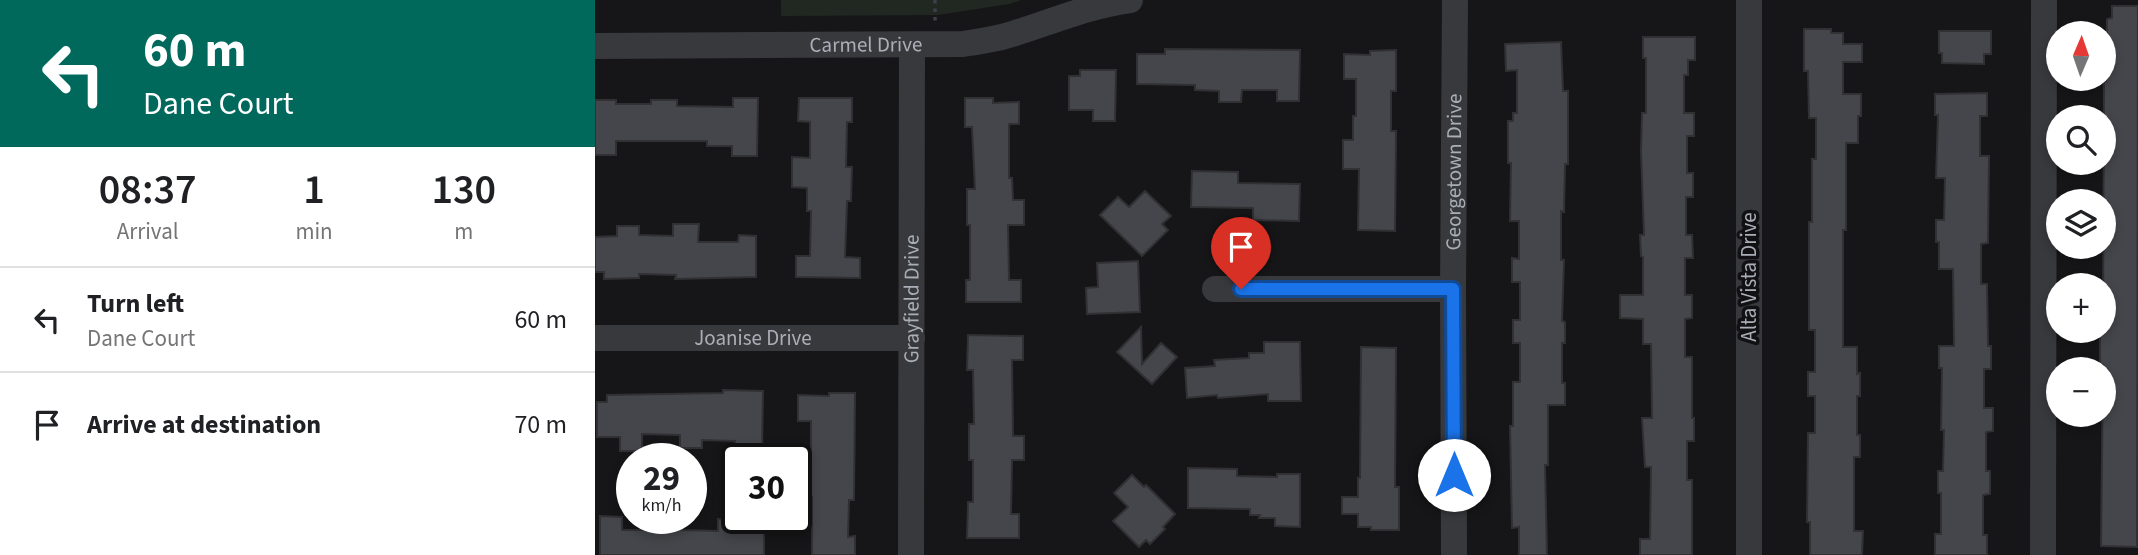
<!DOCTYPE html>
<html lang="en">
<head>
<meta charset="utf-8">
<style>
  :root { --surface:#fff; --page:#f2f2f2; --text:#202124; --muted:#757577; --line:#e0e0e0 }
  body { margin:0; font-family:"Source Sans 3",sans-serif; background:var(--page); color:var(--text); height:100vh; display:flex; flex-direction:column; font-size:26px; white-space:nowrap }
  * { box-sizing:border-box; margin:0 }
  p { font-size:23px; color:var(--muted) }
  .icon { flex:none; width:38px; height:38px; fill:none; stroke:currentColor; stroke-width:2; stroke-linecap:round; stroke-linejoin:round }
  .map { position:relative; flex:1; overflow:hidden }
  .drawer { display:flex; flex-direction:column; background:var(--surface); width:595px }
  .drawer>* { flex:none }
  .hud { background:#00695c; color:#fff; overflow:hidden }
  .needle { width:46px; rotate:2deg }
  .buttons { position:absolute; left:1451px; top:21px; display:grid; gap:14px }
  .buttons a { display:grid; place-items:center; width:70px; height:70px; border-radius:50%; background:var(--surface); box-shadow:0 4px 10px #0003; font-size:35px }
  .speed { position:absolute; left:21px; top:443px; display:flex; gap:14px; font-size:35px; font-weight:700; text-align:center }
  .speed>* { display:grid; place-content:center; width:91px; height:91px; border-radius:50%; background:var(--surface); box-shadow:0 4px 10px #0003; line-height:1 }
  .speed small { font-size:18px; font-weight:400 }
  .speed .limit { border:4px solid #111; border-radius:10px; background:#fff; color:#111 }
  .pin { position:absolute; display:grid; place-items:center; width:60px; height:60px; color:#fff; margin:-72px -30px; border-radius:50% 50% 50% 0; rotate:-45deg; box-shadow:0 0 7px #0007 }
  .pin .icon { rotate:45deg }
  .me { position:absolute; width:77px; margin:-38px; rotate:0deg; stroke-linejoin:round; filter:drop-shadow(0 0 5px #0008) }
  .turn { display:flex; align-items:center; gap:24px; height:147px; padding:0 28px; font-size:32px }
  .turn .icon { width:91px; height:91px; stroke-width:2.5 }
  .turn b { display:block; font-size:49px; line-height:60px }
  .eta { display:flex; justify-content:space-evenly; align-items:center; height:119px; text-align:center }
  .eta b { font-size:42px; font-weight:600; line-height:49px }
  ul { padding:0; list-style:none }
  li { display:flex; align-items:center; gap:21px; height:105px; padding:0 28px; border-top:2px solid var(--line) }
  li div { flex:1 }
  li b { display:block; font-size:26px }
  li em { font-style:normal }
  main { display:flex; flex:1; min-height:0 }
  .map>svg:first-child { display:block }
</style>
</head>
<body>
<main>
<section class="drawer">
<div class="hud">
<div class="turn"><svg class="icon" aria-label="left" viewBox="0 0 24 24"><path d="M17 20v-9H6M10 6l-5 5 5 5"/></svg><div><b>60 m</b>Dane Court</div></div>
</div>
<div class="eta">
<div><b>08:37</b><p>Arrival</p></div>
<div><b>1</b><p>min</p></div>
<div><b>130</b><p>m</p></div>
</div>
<ul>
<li><svg class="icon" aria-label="left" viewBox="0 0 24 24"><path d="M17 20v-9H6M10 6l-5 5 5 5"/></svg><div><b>Turn left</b><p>Dane Court</p></div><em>60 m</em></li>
<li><svg class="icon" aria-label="arrive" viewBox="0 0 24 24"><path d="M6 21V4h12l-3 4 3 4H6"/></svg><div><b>Arrive at destination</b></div><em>70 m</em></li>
</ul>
</section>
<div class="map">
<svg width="1543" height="555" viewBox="0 0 1543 555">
  <rect width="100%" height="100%" fill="#161618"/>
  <path fill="#212822" d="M186,0H426L414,4L343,15L186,16Z"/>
  <path fill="#45464b" stroke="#313134" stroke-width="2" d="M1517,6H1543L1542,547L1506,546L1508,365H1505V331H1508L1509,81H1511L1512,19L1517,18Z
    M1209,29H1236V33H1248V44H1267V62H1248V94H1266V116H1263V143H1251V230H1248V347H1262V374L1265,373V396H1262V435H1265V457H1259V531H1268L1267,555H1215V522H1212L1213,433H1220V396H1213V372H1220V330H1214V222H1217V159H1221V118H1214L1213,71H1209Z
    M1344,31H1396V54H1389V64L1347,63V53H1344Z
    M1048,37H1100V60H1093V75H1089V113H1099V136H1092V173H1098V197H1091V235H1097L1098,258H1090V295H1097V318L1090,319V357H1097V418H1099V441H1092V480H1097V555H1045V539H1055L1056,467H1050L1047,418H1057L1056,344H1048V319L1025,318V295H1048V257L1046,256L1045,235H1049L1046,151L1047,113H1051V58H1048Z
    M966,42L968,91H973V164H970L969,212L966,211V260H969L967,321L970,322V343H967V383H970V405H953V465H950L952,555H924V527L917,528L915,426H918V382H925V343H918V320H925V282H917V258L924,259V221H915L916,163H913V121H918V113H922V70L911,71L910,44Z
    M570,49L705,50L704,101H682V90H647L646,102H624V91L600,90V85L542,84V54H570Z
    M801,50V91H796V131H801L800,231L763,230L764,169H748V140H758V116H761V79H749V54L775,55V51Z
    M485,70H521L520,121H498V110H474V76H485Z
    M1392,93V116H1385V156H1394L1393,243L1386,244V284H1392L1393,346H1396V369H1389V408H1398V431L1391,432V471H1395V494L1388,495V535H1392V555H1340V534H1346V493H1343V471H1348L1349,430H1346L1347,368H1344V346H1359L1358,269H1344V242H1341V220H1349L1350,178H1341L1343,115H1340V94Z
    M138,98H163L162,156H137V146H112V141H21V155H0V100H21V104H56V100H82V106L138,107Z
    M204,98H257V122H252L251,167H257L256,201H252L250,257L265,258V278L201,277V256H215L216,211H212V188L197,187V157L215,158V122L203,121Z
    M370,98H398V103L424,102V124H414V178H417L418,200H429V225H413L414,280H426V302H371V280H375V225H372V189H380L377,127H370Z
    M597,171L643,172V183L705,184L704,221L658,220V208L596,207Z
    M550,191L576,216L567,224L573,230L547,256L505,215L523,197L534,207Z
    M78,224H104L103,242H143L144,235L161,236V277L80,279L81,275L44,274V278L9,279V272H0V237L22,236V226H44V235L78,236Z
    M543,261L545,312L492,314L491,288L503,287L502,263Z
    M546,327L547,364L566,343L582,357L557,384L522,352Z
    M373,335L428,336V360H417L418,436H429V460H417L416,514H424V538H372L373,502H378V460H374V424H379L378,370H372Z
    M669,342H705L706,401H673V394L623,398L622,395L592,398L590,368L620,366L619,360L654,358V353H669Z
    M766,347L801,348L800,487H804V530H776V527H763V514H747V497H763V478H765Z
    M128,390L168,391L167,451H140V441L107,440V448H85V435L47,434V451H25V437H2V402H12V395L128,393Z
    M234,393H260L259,500H254L253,537L260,536V555H217V497H203V471L216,472V421H203V395L234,396Z
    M593,468L642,469V476L682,477V474H705V527L680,526V518H664L665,515H655V509L593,508Z
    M537,475L549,487L551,485L580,514L568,527L570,529L555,544L551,540L544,547L518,521L533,507L519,493Z
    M5,516L27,517V530H64V518H87V530L123,531V519L145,520V533H169V555H5Z"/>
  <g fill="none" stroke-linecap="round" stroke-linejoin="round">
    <path stroke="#3e3f44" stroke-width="3.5" stroke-dasharray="3.5 5" stroke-linecap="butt" d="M340,0V22"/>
    <g stroke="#38393d" stroke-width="26">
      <path id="s1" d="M0,46L368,44C381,42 394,40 407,37C450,25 490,6 535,0"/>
      <path d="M620,289H858"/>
      <path id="s2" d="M0,338H317"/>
      <path id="s3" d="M316,555L317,45"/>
      <path id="s4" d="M859,555L858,289L860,0"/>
      <path d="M1154,555V0"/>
      <path d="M1448,555L1449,0"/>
    </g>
  </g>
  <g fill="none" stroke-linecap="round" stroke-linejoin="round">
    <g stroke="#114b97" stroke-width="18">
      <path id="route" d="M646,289H858L859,475"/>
    </g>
    <use href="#route" stroke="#1a73e8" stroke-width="12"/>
  </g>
  <g text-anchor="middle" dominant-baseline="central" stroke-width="7" stroke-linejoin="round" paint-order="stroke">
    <g font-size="21" fill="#aaaeb7" stroke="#111113">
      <text stroke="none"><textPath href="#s1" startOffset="271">Carmel Drive</textPath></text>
      <text stroke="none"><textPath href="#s4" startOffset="383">Georgetown Drive</textPath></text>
      <text transform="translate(1154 277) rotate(-90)">Alta Vista Drive</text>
      <text stroke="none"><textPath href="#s3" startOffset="256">Grayfield Drive</textPath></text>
      <text stroke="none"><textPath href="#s2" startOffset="158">Joanise Drive</textPath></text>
    </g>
  </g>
</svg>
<div class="buttons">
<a><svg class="needle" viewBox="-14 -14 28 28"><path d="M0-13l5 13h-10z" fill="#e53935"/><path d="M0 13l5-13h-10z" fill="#757577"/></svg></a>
<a><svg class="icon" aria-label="search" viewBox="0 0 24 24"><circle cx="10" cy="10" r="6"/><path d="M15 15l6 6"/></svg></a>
<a><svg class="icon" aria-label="layers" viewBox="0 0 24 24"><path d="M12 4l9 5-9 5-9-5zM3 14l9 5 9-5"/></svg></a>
<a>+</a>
<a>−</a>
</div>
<div class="speed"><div>29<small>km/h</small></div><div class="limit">30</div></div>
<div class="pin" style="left:646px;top:289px;background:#d93025"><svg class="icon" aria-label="arrive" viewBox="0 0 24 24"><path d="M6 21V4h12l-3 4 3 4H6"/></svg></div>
<svg class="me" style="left:859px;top:475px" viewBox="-20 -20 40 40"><circle r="19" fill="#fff"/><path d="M0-13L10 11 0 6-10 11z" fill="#1a73e8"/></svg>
</div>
</main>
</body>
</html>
